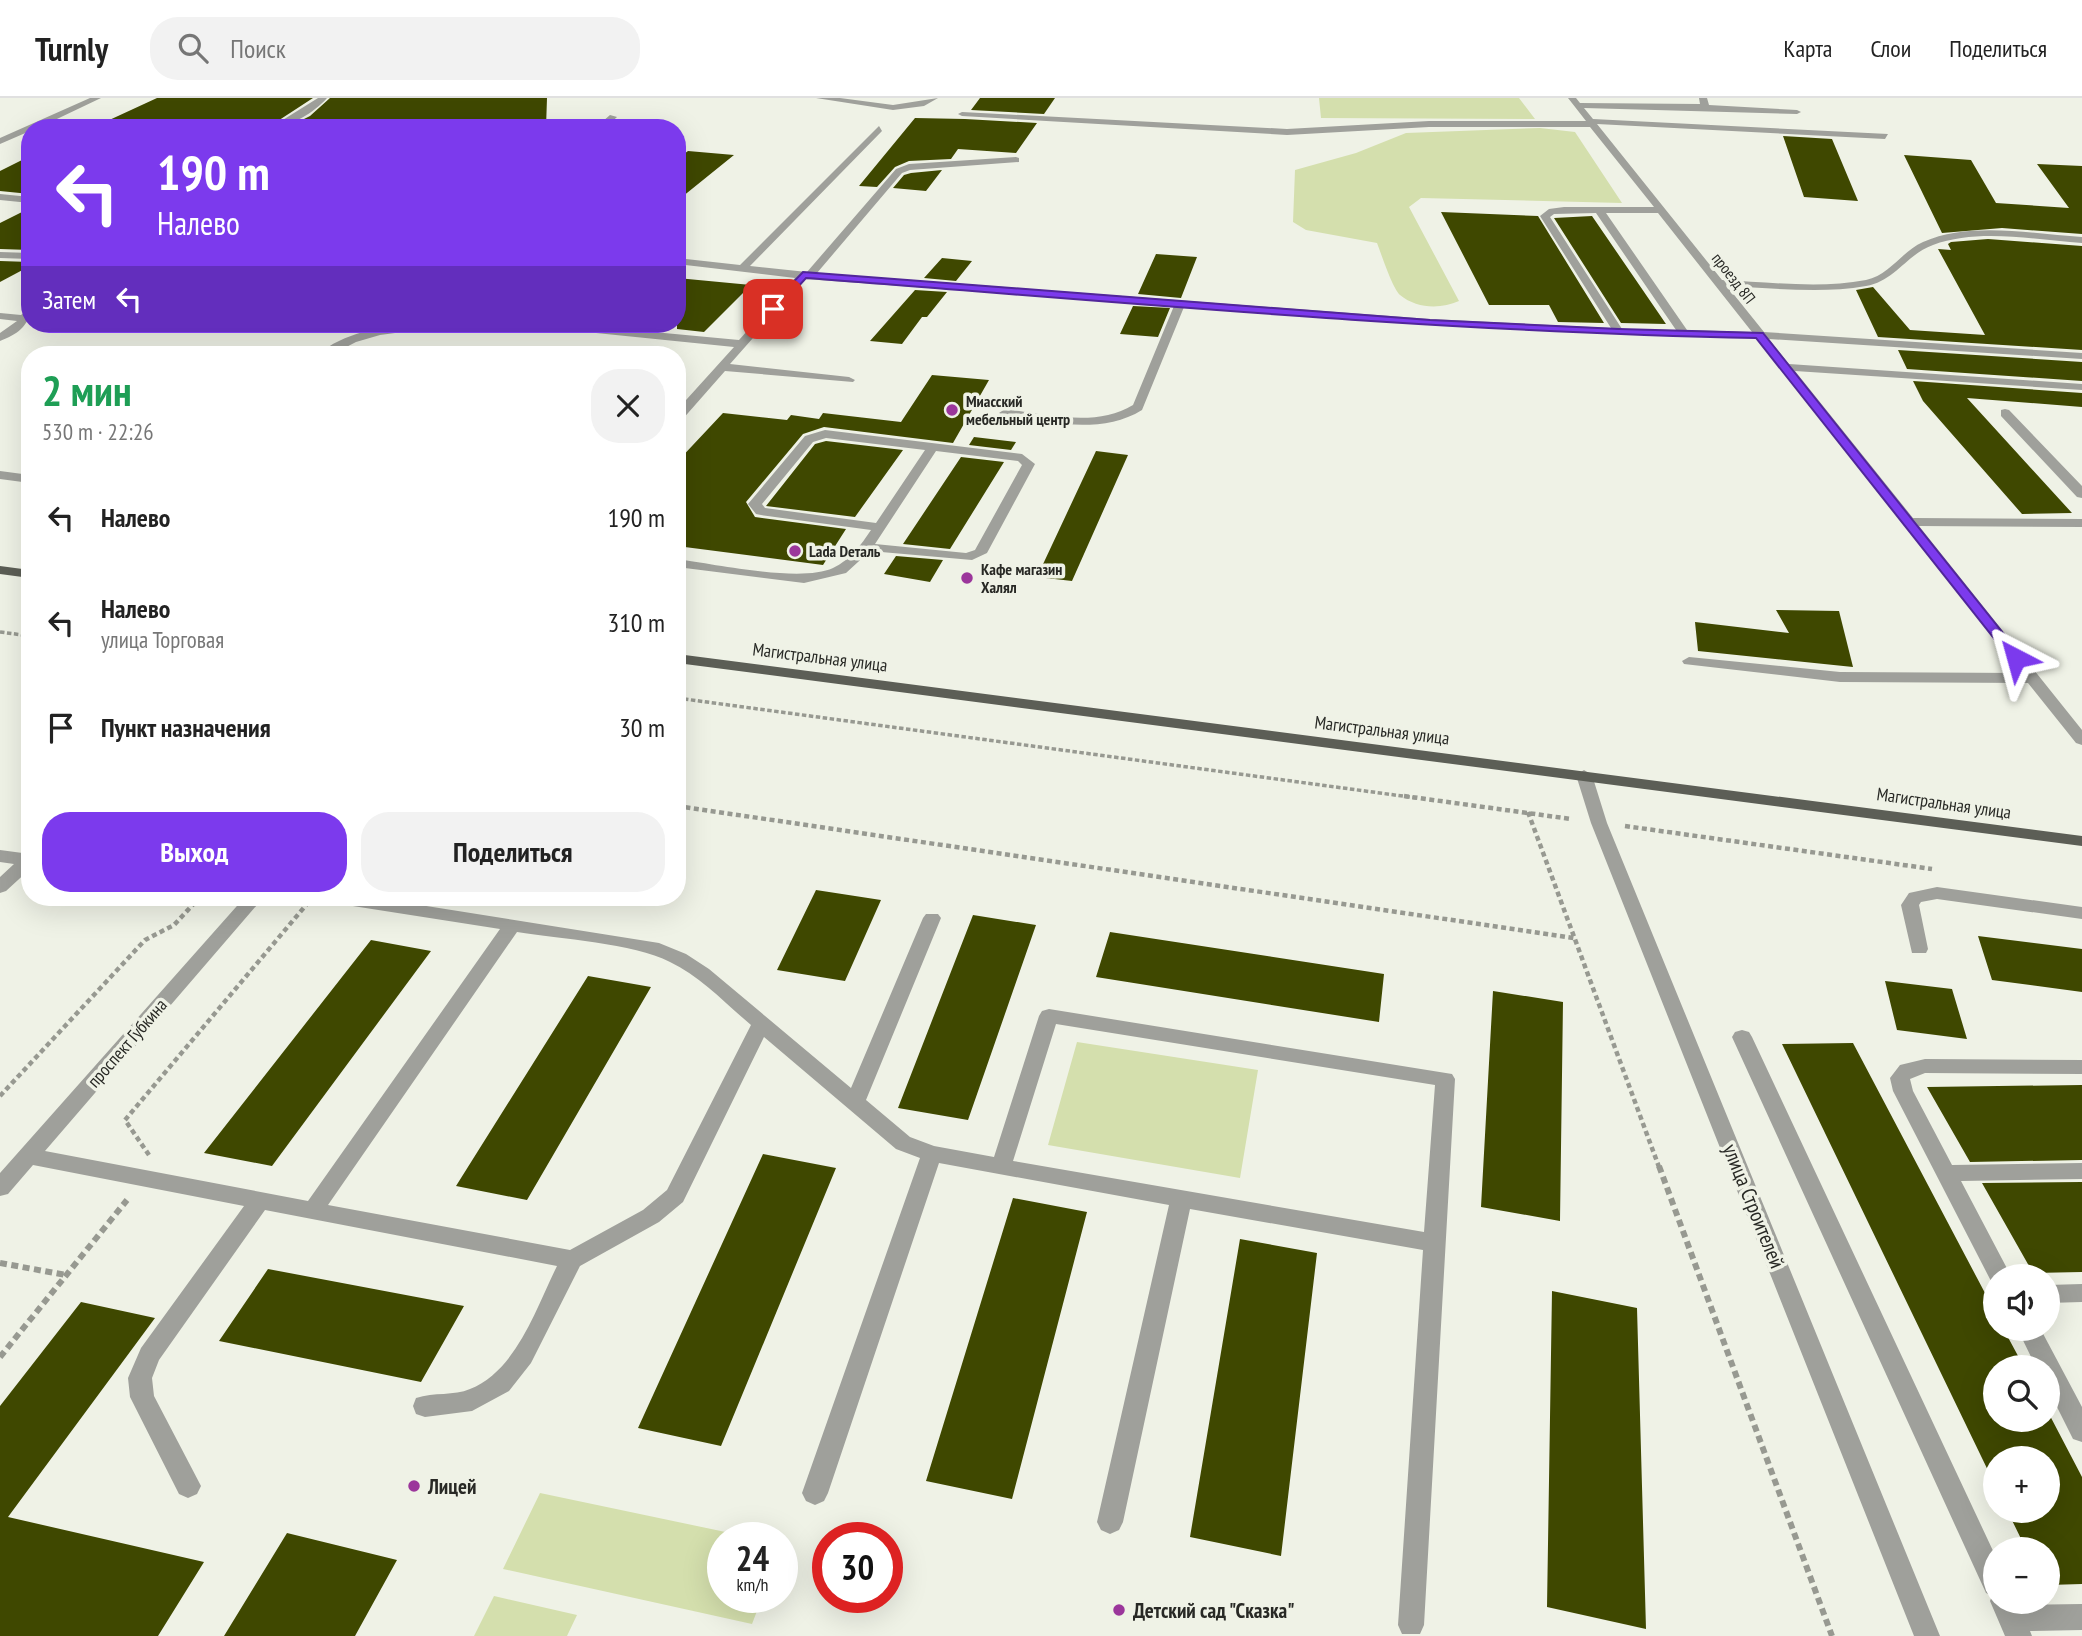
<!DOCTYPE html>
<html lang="ru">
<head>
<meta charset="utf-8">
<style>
  :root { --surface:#fff; --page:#f2f2f2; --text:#222; --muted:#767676; --line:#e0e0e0; --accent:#7c3aed }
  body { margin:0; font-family:"PT Sans Narrow",sans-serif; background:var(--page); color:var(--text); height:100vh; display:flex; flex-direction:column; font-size:26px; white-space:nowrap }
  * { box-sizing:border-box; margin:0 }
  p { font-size:23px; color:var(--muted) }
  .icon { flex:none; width:38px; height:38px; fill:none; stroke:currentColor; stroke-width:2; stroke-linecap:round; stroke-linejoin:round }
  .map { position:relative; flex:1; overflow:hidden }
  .sheet { position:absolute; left:21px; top:248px; width:665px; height:560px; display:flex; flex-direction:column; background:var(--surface); border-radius:28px; box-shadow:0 7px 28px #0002 }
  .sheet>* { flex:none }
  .banner { position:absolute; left:21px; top:21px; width:665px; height:214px; border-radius:28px; box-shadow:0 7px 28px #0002; background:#7c3aed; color:#fff; overflow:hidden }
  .fabs { position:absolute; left:1983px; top:1166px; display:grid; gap:14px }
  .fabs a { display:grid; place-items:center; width:77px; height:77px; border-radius:50%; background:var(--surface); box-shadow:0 7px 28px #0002; font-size:35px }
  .speed { position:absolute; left:707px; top:1424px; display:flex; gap:14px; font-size:35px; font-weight:700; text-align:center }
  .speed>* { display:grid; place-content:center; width:91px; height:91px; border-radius:50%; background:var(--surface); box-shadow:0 7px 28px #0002; line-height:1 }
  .speed small { font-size:18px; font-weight:400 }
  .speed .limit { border:10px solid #d22; background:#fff; color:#111 }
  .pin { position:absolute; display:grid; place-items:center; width:60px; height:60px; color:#fff; margin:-30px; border-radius:14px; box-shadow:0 4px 10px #0006 }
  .me { position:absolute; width:77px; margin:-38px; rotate:321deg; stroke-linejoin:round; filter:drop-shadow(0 0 5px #0008) }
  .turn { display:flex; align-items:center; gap:24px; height:147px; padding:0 21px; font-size:32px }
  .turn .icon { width:91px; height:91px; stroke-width:2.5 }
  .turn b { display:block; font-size:49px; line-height:60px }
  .then { display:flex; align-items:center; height:66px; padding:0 21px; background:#0003; gap:14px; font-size:26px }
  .round { display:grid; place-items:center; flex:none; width:74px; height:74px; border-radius:28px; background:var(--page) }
  .head { display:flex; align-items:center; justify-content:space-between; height:119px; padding:0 21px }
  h1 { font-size:42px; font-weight:700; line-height:52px; color:#1e9e55 }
  .primary-button { display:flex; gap:14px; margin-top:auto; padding:14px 21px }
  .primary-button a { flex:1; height:80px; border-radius:28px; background:var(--accent); color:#fff; font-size:28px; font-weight:700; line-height:80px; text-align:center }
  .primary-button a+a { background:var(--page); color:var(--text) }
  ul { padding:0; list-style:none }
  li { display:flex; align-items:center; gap:21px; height:105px; padding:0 21px }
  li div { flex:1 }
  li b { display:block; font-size:26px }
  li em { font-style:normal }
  header { display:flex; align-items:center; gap:42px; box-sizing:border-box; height:98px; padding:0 35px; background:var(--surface); border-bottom:2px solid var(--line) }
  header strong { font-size:33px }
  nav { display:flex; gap:38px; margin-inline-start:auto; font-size:24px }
  .search { width:490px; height:63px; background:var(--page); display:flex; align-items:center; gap:18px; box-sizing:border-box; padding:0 24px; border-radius:28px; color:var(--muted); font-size:26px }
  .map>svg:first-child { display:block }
</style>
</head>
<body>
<header>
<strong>Turnly</strong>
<div class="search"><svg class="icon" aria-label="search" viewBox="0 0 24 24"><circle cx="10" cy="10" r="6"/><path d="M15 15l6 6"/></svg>Поиск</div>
<nav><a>Карта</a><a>Слои</a><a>Поделиться</a></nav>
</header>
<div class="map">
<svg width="2082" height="1538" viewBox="0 0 2082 1538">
  <rect width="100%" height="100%" fill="#eff2e6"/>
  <path fill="#d4dfad" d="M1319,0H1519L1535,21L1321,20Z
    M1540,30L1575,34L1622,105L1421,100L1409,109L1459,203C1441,211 1417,211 1400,197C1392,189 1382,158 1377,145L1306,132L1293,124L1295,72L1356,55L1406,35Z
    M1077,944L1258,972L1240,1080L1048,1047Z
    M540,1395L754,1440H723V1500H762L752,1526L503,1471Z
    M494,1498L577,1517L567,1538H474Z"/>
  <path fill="#3f4800" d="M157,0H313L267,30H92Z
    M330,0H547L546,30H286L310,18Z
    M980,0H1055L1044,16L971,12Z
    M915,20L965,21L1037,25L1016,55L958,51L951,61L909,63L895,69L877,89L859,88Z
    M1783,38L1832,41L1858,103L1804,99Z
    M688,53L734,57L677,103V61Z
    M1904,57L1971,62L1996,105L2069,110L2037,66L2082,68V136L2002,130L1942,135Z
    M30,58V96L0,93V73Z
    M942,72L926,93L893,90L904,77L911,75Z
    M30,110V152L0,151V125Z
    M1441,114L1538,118L1604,225L1558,224L1549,207H1489Z
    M1592,118L1666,226L1621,225L1554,120Z
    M1988,141L2082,148V252L1878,239L1856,192L1873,189L1910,232L1985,237L1938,151L1951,152L1948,146L1951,144Z
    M1156,156L1197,159L1181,200L1138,196Z
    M942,160L972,163L956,183L924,180Z
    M0,163L30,164V168L0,184Z
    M677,180L751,187L704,234L677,231Z
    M915,192L947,194L927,219H922L902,246L870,243Z
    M1133,208L1170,210L1158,239L1120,236Z
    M1898,252L2082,264V283L1907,271Z
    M932,277L989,282L953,345L824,329L803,336L746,404L755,419L846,431L823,467L677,448V364L723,315L787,322L791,317L819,321L823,315L901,324Z
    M1913,283L2082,295V309L1967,300L2072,415L2022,416L1923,303Z
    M974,339L1016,344L1011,352L969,347Z
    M826,343L903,352L855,419L766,408L815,346Z
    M1096,353L1128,357L1072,483L1037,479Z
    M961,359L1004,364L950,451L903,446Z
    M896,458L943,462L930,484L884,476Z
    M1776,512L1839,513L1853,569L1698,553L1695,524L1789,535Z
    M816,792L881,802L845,883L777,872Z
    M973,817L1036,827L968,1022L898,1010Z
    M1110,834L1384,876L1379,924L1096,879Z
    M1978,838L2082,851V894L1992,882Z
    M371,842L431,853L272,1068L204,1055Z
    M588,878L651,889L527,1102L456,1088Z
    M1885,883L1952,891L1967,941L1897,932Z
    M1493,893L1563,904L1560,1123L1481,1109Z
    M1853,945L1995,1214V1230H2003L2024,1269H1995V1321H2048V1314L2082,1379V1486L2048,1487V1451H2026L2007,1412H2048V1360H1995V1387L1782,946Z
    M2082,987V1062L1970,1064L1927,989Z
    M763,1056L836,1070L721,1348L638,1330Z
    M2082,1084V1174L2033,1175L1982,1085Z
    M1013,1100L1087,1114L1012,1401L926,1383Z
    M1240,1141L1317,1155L1281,1458L1190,1439Z
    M268,1171L464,1208L421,1284L219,1243Z
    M1552,1193L1637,1210L1646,1531L1547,1509Z
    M81,1204L155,1220L8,1419L204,1464L158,1538H0V1308Z
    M287,1435L397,1462L355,1538H224Z"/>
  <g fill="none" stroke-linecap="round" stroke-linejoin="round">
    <path stroke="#979991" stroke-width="3.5" stroke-dasharray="4.5 2.5" stroke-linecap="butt" d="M0,534L30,538
      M677,600L1417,700"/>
    <path stroke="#979991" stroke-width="4.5" stroke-dasharray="5 3.5" stroke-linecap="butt" d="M1404,698L1571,721
      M677,708L1574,840
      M1528,714L1659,1069
      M1625,728L1932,771
      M0,998L145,842L174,827L199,800
      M149,1057L125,1022L312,800"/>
    <path stroke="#979991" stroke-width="6" stroke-dasharray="7 4.5" stroke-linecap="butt" d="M1659,1068L1832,1538
      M0,1165L66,1177
      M0,1259L127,1102"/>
    <path fill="#9fa09b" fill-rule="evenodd" d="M90,0H101L38,30H30V33L0,46V40Z
      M318,0H327C315,14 289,30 270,30Z
      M816,0H840L893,7L938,0L924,8L893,12Z
      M1568,0H1576L1580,5L1700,6L1699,0H1707L1709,7L1797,12L1801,14L1797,16L1584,10L1593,21L1888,36L1885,41L1597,26L1722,182C1769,184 1820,191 1866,182C1890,177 1902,153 1923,144C1971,123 2032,136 2082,139V145C2035,142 1979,130 1933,147C1907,156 1895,183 1866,188C1821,196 1773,190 1727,188L1764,234L2082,255V261L1769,241L1789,266L2082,286V292L1795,273L1913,420L2082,421V429L1919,428L2082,632V647L2076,645L2028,585L1840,584L1684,566L1682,563L1689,559L1840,574L2021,575L1757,240C1566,236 1375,223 1184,209L1142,312C1102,337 1050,324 1005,319L999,315L1005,311C1046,316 1096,330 1133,307L1174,208L805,181L730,266L849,279L855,282L853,284L725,273L681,323L677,324V312L734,249L537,229L532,226H568L739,242L795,180L677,166V160L740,167L879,28L882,33L750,168L807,174L896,71L909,66L1016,59L1019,60V64L910,72L902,75L817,175L1430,221L1611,230L1540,118L1549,111L1564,109H1654L1590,29H1429L1287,37L962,18L958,16L962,14L1287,31L1429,23H1586ZM1596,115L1676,232L1622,231L1550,119L1554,116ZM1606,115H1658L1752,234L1687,232Z
      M610,17L617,19L605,30H595Z
      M0,96L30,99V105L0,102Z
      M0,154L30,155V161L0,160Z
      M30,210C30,228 16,237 0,243V235L17,223L0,221V215L21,217Z
      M414,226H445L440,229L380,237L356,244L331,257H318C343,234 382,229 414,226Z
      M2005,311L2009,312L2082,388V400L2077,399L2001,318V312Z
      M825,332L1022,356L1035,366L987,455L972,462L870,453L846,475L804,485L677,469V461C715,466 801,485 833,470C850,462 861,447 871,432L761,417L756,416L748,406L805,338ZM826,340L925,352L876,425L765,410L762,406L813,344ZM936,353L1018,363L1022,367L975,452L966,455L875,446Z
      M0,373L30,377V385L0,381Z
      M1584,672L1592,677L1607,725L1940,1538H1914L1591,725L1576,677Z
      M0,752L30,756V771L6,793L0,795V779L14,766L0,764Z
      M1937,789L2082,809V821L1937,801L1921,804L1919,807L1928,851L1926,855H1912L1901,807L1909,795Z
      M244,800H263L45,1053L308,1103L500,831L340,806L334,804L331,800H376L659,845L686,856L709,871L851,990L923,820L926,816H938L941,820L866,1002L910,1039L934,1048L994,1059L1039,918L1042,913L1049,911L1452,976L1455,981L1424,1527L1420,1536H1402L1398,1527L1423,1152L1190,1111L1123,1424L1119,1432L1110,1436L1101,1432L1097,1424L1169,1107L939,1065L828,1395L824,1403L815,1407L806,1403L802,1395L920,1060L896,1051L764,939L683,1104L659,1124L580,1168L531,1265L509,1293L472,1313L425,1319L416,1316L413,1308L416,1300C434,1294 454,1298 470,1291C517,1272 536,1210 557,1168L265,1112L159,1262L152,1280L154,1298L201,1388L197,1396L188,1400L179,1396L130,1299L128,1280L141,1250L244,1108L33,1067L8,1096L0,1098V1075ZM517,834C560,841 633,845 670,864C700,878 726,906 751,927L667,1092L643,1112L570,1152L328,1107ZM1056,926L1435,987L1424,1134L1013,1063Z
      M1742,932L1749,934L1752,939L1995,1457V1503H2017L2018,1507L2082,1506V1532L2030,1533L2032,1538H2005L1990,1503L1992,1498L1986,1495L1732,939L1735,934Z
      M1925,961L2082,962V976L1925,975L1910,981L1913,993L1952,1067L2082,1065V1081L1961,1083L2011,1178H1995V1186L1992,1185L1893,993L1890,980L1900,967Z
      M2082,1186V1204L2048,1205V1187Z
      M2017,1230H2040L2082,1309V1344L2073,1341L2048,1291V1269H2036Z"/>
    <path fill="#5c5e56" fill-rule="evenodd" d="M0,468L30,472V480L0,476Z
      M677,556L2082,738V748L677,565Z"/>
  </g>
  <path fill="#7c3aed" stroke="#51269a" stroke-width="2" d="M803,174L1430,222L1619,231L1763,235L2023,560L2016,564L2012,563L1756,240C1439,234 1122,204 806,180L776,213H769V209Z"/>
  <g fill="#9b369b" stroke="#eff2e6" stroke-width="2.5">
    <circle cx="952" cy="312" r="7"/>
    <circle cx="795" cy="453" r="7"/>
    <circle cx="967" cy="480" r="7"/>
    <circle cx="414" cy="1388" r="7"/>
    <circle cx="1119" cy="1512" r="7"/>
  </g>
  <g text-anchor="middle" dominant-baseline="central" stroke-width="7" stroke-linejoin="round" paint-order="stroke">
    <g font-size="16" fill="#282925" stroke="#eff2e6">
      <text transform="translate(1734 180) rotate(52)">проезд 8П</text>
    </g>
    <g font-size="16" font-weight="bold" fill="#282925" stroke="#eff2e6" text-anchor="start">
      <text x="966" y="303">Миасский<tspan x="966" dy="18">мебельный центр</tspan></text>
      <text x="809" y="453">Lada Dеталь</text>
      <text x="981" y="471">Кафе магазин<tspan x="981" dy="18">Халял</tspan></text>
    </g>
    <g font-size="18" fill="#282925" stroke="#eff2e6">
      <text transform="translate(820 559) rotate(7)">Магистральная улица</text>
      <text transform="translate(1382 632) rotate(7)">Магистральная улица</text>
      <text transform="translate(1944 705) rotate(8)">Магистральная улица</text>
      <text transform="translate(127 945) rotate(-49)">проспект Губкина</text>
    </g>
    <g font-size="21" fill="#282925" stroke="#eff2e6">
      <text transform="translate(1754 1108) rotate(68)">улица Строителей</text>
    </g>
    <g font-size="21" font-weight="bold" fill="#282925" stroke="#eff2e6" text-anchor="start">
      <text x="428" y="1388">Лицей</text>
      <text x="1133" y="1512">Детский сад "Сказка"</text>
    </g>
  </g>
</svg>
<div class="fabs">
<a><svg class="icon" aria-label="sound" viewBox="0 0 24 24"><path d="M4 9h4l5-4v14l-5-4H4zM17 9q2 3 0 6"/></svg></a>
<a><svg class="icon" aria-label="search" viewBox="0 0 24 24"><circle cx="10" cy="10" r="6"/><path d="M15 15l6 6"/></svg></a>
<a>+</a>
<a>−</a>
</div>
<div class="speed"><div>24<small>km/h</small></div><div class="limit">30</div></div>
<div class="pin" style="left:773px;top:211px;background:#d93025"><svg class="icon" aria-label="arrive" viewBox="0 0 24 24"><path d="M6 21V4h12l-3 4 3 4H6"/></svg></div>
<svg class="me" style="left:2016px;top:560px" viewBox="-20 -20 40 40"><path d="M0-17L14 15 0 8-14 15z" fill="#7c3aed" stroke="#fff" stroke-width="4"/></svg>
<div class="banner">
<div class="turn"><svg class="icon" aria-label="left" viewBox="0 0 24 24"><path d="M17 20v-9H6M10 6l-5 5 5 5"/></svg><div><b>190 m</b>Налево</div></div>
<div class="then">Затем<svg class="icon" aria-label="left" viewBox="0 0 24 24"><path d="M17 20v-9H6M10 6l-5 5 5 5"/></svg></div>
</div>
<section class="sheet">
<div class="head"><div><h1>2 мин</h1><p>530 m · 22:26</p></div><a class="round"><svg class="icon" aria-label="close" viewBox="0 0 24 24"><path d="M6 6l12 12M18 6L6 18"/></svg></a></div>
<ul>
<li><svg class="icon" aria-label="left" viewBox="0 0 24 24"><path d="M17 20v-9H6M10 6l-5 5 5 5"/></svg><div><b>Налево</b></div><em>190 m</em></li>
<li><svg class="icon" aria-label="left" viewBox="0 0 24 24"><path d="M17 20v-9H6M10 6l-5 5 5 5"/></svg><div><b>Налево</b><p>улица Торговая</p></div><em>310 m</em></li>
<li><svg class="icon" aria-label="arrive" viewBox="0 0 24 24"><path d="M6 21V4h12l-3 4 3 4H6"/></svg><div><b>Пункт назначения</b></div><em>30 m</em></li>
</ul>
<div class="primary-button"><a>Выход</a><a>Поделиться</a></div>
</section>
</div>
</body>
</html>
